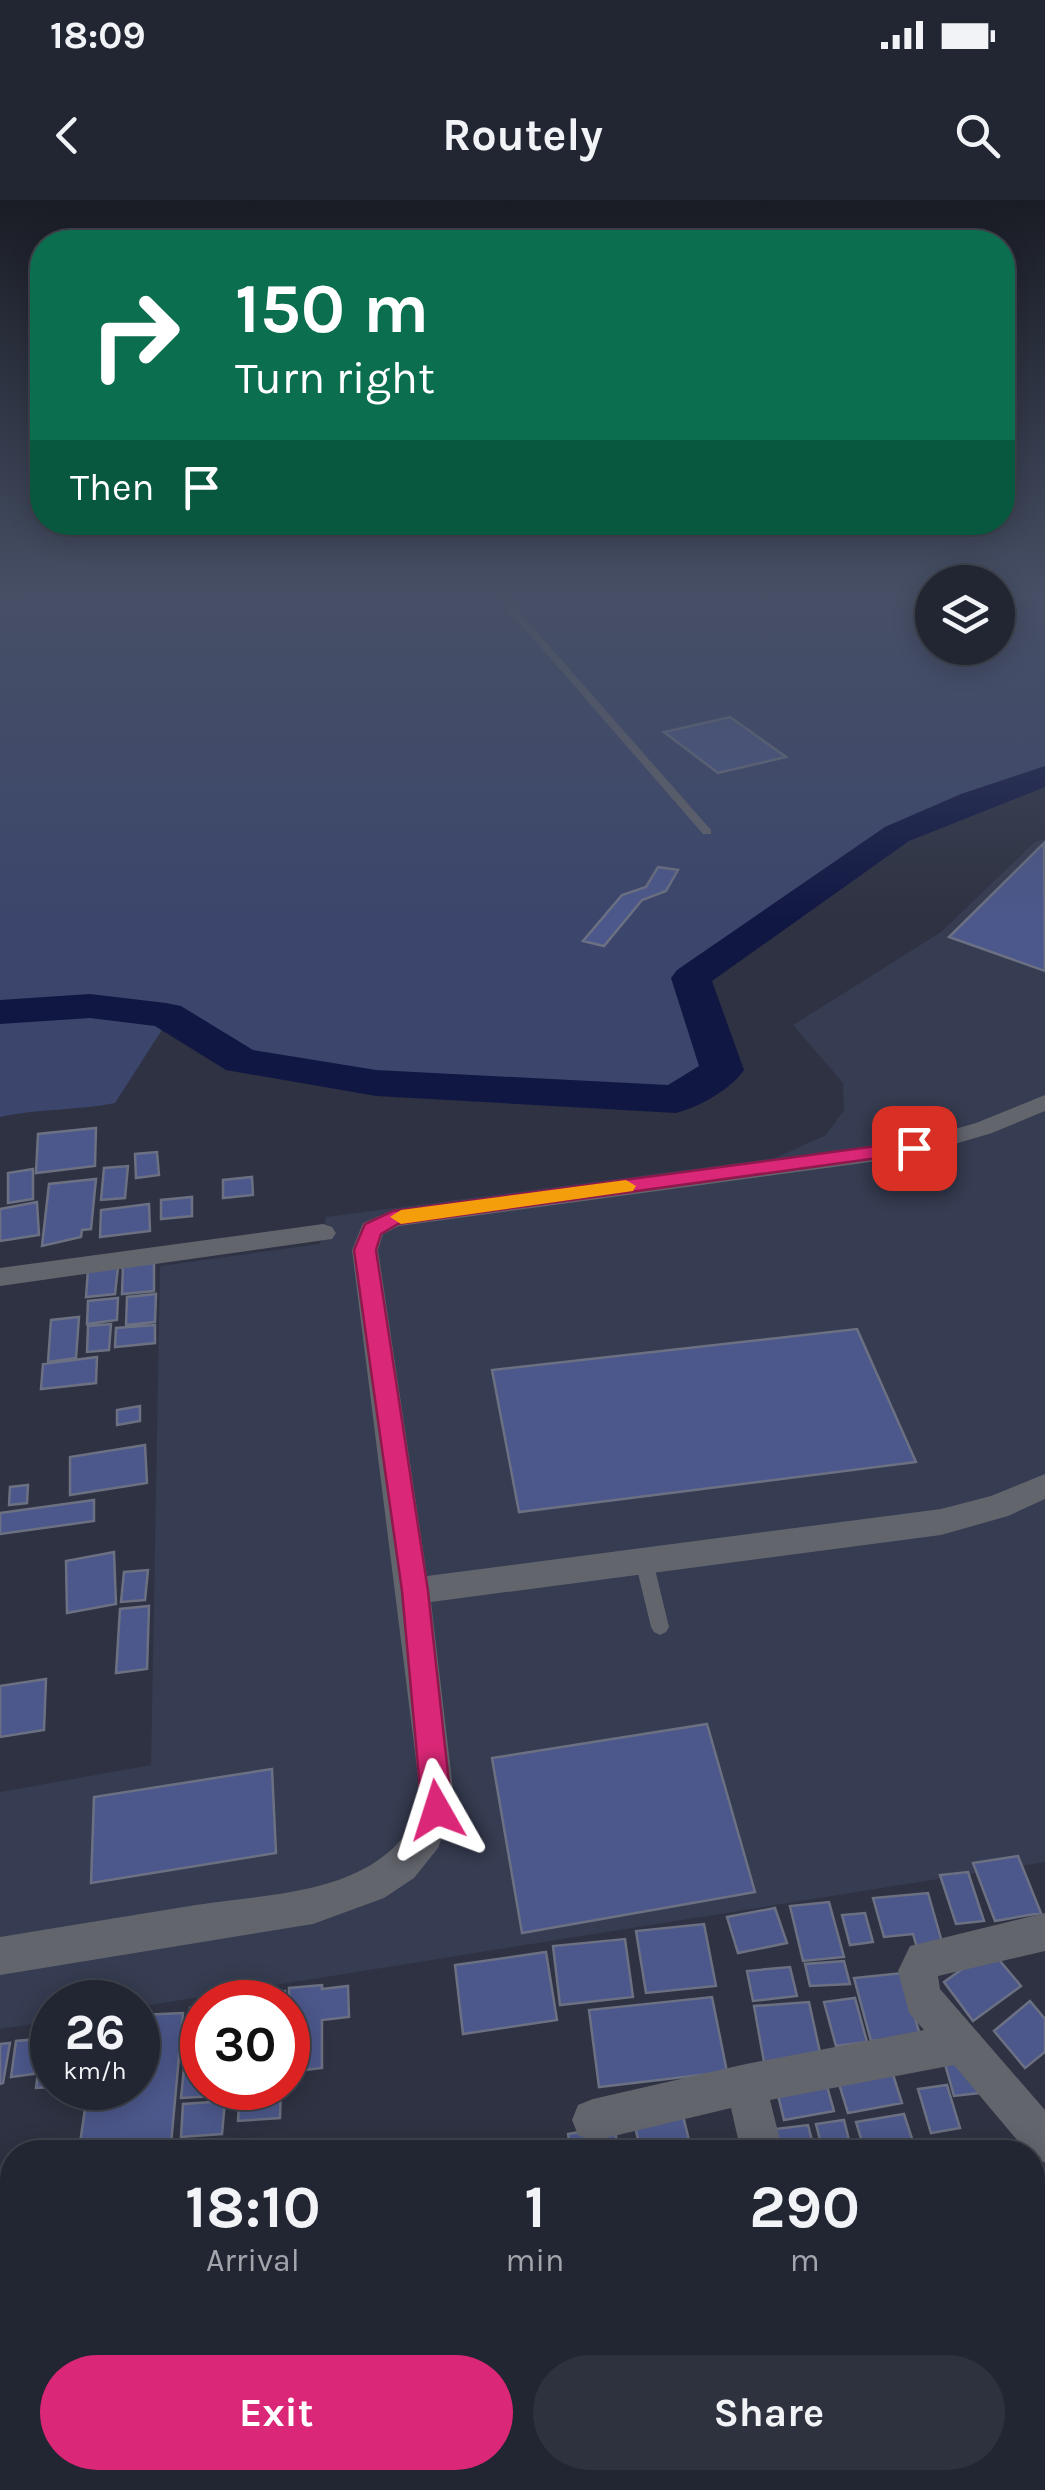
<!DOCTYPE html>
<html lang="en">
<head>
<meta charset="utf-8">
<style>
  :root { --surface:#222632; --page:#2e323e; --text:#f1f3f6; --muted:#a2a5ac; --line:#3f434d; --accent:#db2777 }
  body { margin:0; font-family:Karla,sans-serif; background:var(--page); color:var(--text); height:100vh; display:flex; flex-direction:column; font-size:38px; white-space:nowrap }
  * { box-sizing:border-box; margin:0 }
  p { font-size:32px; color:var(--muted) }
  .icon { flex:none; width:55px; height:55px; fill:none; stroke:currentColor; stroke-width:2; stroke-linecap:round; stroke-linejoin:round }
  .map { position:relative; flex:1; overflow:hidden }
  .panel { position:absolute; left:0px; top:1940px; width:1045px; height:350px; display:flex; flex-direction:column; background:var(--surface); border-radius:40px 40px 0 0; box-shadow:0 5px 25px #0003,0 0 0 2px var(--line) }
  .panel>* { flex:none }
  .top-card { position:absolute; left:30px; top:30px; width:985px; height:305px; border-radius:40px; box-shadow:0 5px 25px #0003,0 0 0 2px var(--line); background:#0b6e4f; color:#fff; overflow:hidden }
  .fabs { position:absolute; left:915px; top:365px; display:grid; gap:20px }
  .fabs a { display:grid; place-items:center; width:100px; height:100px; border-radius:50%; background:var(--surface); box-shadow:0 5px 25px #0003,0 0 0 2px var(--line); font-size:50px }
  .speed { position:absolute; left:30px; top:1780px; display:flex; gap:20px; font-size:50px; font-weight:700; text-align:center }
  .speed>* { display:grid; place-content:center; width:130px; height:130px; border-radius:50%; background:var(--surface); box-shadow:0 5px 25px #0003,0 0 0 2px var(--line); line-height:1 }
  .speed small { font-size:25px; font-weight:400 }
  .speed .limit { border:15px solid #d22; background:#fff; color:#111 }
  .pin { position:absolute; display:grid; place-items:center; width:85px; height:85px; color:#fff; margin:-42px; border-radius:20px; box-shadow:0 5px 15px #0006 }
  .me { position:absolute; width:110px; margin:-55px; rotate:354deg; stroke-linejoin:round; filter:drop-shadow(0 0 8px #0008) }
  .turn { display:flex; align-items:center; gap:35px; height:210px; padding:0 40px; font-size:45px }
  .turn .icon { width:130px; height:130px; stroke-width:2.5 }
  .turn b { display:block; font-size:70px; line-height:85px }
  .then { display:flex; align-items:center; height:95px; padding:0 40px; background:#0003; gap:20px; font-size:38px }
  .eta { display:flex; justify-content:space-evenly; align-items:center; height:170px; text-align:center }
  .eta b { font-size:60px; font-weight:700; line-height:70px }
  .button { display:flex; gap:20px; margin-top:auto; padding:20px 40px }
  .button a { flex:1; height:115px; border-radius:60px; background:var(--accent); color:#fff; font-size:40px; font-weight:700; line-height:115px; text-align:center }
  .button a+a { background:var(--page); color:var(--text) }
  .status { display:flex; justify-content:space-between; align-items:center; height:70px; padding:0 50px; background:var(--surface); direction:ltr }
  .status svg { height:28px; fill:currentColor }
  header { display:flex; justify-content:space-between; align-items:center; height:130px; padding:0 40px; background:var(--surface); font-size:45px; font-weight:700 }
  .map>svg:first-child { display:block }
</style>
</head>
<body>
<div class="status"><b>18:09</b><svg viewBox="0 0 49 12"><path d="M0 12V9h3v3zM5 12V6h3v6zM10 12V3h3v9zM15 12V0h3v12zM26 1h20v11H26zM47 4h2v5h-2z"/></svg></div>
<header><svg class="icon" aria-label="back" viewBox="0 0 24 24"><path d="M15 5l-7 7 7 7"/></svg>Routely<svg class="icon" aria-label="search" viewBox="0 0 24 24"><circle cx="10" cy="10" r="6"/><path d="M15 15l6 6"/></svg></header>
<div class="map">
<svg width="1045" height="2290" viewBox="0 0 1045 2290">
  <rect width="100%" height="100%" fill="#2e3242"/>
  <path fill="#363c51" d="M1045,639V1662L138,1807V1802H52V1821L0,1829V1592L151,1565L160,1066L320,1044L326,1017L775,958L826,935L844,910L843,883L793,825L941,732L1035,642Z"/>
  <path fill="#3c466c" d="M48,398H932V448H998V398H1045V571L893,631L681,776L710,866L673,893L375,877L248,854L174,811L115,903C77,911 38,908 0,917V401Z"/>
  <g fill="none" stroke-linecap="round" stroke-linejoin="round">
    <path fill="#111743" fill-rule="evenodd" d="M1045,566V587L909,641L712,781L744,870C730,890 699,907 676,913L376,896L226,870L155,826L90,818L0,824V800L90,794L166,803L181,806L253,850L376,870L668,885L699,866L671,778L677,770L885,627L961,594Z"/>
  </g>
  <path fill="#4c588b" stroke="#6b7082" stroke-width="2.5" d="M730,517L786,557L718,573L664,532Z
    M1044,643L1045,771L949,737Z
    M658,667L678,670L666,691L642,700L604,746L583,741L622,695L646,687Z
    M96,928L95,966L36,973L38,934Z
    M157,952L159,975L136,978L135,954Z
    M128,966L125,998L101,1000L104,968Z
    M33,969V999L8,1003V973Z
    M252,977L253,995L223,998V980Z
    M96,979L91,1029L82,1030L81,1037L42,1046L49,984Z
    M192,997V1016L161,1019V1000Z
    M37,1002L39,1035L0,1041V1009Z
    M149,1004L150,1031L100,1037L101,1010Z
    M154,1063V1091L122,1094L123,1066Z
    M118,1067L115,1094L86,1097L88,1069Z
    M156,1094L155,1122L126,1125L127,1097Z
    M118,1098L117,1120L87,1124L88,1101Z
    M79,1117L76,1158L48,1162L51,1120Z
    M111,1124L109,1150L87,1152L88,1126Z
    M155,1125V1143L115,1147L116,1128Z
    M857,1129L916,1262L519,1312L492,1170Z
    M97,1157L96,1183L41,1189L43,1164Z
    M140,1206V1221L117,1225V1210Z
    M145,1245L147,1283L70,1295V1257Z
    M28,1285L27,1303L9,1305L10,1287Z
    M94,1300V1321L0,1334V1313Z
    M114,1352L116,1404L67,1413L66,1361Z
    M148,1370L145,1400L121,1402L124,1372Z
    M149,1406L147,1469L116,1473L120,1409Z
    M46,1479L44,1530L0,1537V1486Z
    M707,1524L755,1692L522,1733L492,1558Z
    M272,1569L276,1653L91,1683L94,1597Z
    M1018,1656L1041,1713L995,1721L973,1663Z
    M968,1672L984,1721L956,1724L940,1675Z
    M928,1693L944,1749L918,1751L913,1734L884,1737L873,1698Z
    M829,1702L844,1757L803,1761L790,1706Z
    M775,1708L787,1743L738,1753L727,1717Z
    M865,1713L873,1742L850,1745L842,1715Z
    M704,1724L716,1786L646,1793L636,1731Z
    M625,1739L633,1797L560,1805L553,1746Z
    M990,1749L1021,1786L973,1821L944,1782Z
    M546,1752L557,1820L463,1834L455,1765Z
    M844,1761L850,1784L810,1786L805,1764Z
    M790,1767L797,1796L753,1801L747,1771Z
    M902,1773L920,1835L871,1841L854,1778Z
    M322,1785V1789L348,1786L349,1817L322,1820V1868L288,1872L289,1788Z
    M285,1791V1802H247V1793Z
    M712,1797L727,1872L599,1887L589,1810Z
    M855,1798L867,1842L836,1846L824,1802Z
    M1030,1801L1045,1819V1852L1025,1868L994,1831Z
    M809,1802L821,1857L764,1862L754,1806Z
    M202,1807V1888H234V1895L181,1898L190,1808Z
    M183,1813L171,1944L79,1950L88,1888H138V1815Z
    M43,1838H52V1887L36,1888Z
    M38,1839L34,1874L11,1877L16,1841Z
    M10,1843L3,1883L0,1884V1844Z
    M969,1854L981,1893L954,1896L943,1857Z
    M890,1865L902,1903L848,1913L836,1874Z
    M825,1879L834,1911L784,1920L776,1887Z
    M947,1885L960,1928L931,1933L918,1889Z
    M240,1888H281L280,1918L238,1921Z
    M225,1901L222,1934L181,1937L183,1904Z
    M680,1904L692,1952H641L632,1914Z
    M904,1914L916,1951L865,1952L856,1922Z
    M844,1920L852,1952H823L816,1924Z
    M808,1925L815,1952H780L775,1929Z
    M614,1926L619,1952H571L568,1934Z
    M1032,1955L1045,1986V1994L1032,1997Z
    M1042,2210L1045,2279L1027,2281L1026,2278H1032V2211Z
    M32,2278H79V2290H31Z
    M89,2278H177L176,2290H89Z
    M682,2278L684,2290H630L629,2286Z
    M689,2278H745L748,2290H691Z
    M803,2278H847L849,2290H805Z
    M861,2278H899L902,2290H864Z
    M910,2278H959L963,2290H913Z
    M968,2278H1016L1018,2283L971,2290Z
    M623,2281L625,2290H570V2289Z"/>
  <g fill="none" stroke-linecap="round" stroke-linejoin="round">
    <path fill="#63656d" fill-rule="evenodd" d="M498,398H507L711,630V634H703Z
      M644,1354L650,1356L653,1361L669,1427L666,1432L660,1435L654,1432L651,1427L635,1361L638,1356Z"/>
    <path fill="#63656d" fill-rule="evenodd" d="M1045,895V911L992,933L914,956L399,1026L383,1034L378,1050L427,1376L941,1309L991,1296L1045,1274V1299L1008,1316L941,1335L431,1402L455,1606L438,1648L414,1678L384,1698L313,1724L0,1775V1737C65,1726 130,1716 196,1705C257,1695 335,1695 385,1655C416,1631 421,1604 417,1568L352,1050L363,1023L393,1010L913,941L976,923Z
      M323,1024L332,1027L336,1033L332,1039L0,1086V1068Z
      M1045,1713V1751L938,1776L940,1789L1045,1910V1963L1027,1952L954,1865L770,1900L783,1952H741L731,1908L593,1941L578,1935L572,1920L578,1905L593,1899L746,1864L924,1830L909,1813L898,1771L910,1746Z
      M746,2278H794L797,2290H749Z"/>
  </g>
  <linearGradient id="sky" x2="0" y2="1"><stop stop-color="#191c24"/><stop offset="0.55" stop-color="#464f65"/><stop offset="1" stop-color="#464f65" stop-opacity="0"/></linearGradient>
  <rect width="1045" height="719" fill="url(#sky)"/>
  <path fill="#db2777" stroke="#8e194d" stroke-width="2.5" d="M914,941L923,948L921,952L398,1024L381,1034L376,1050L428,1391L452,1610L448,1619L437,1624L427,1619L422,1610L402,1391L354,1050L365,1024L393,1011Z"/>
  <path fill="#f59e0b" d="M626,980L636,986L633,991L401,1024L390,1017L401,1010Z"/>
</svg>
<div class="fabs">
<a><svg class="icon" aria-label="layers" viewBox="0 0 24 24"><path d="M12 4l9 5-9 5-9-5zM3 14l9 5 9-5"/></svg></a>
</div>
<div class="speed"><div>26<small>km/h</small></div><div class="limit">30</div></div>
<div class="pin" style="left:914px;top:948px;background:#d93025"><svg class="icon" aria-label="arrive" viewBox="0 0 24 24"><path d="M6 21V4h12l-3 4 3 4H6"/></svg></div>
<svg class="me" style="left:437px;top:1610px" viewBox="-20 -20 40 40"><path d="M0-17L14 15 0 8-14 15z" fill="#db2777" stroke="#fff" stroke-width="4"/></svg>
<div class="top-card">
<div class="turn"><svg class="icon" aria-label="right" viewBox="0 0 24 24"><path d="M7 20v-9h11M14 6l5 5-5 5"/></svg><div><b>150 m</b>Turn right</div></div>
<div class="then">Then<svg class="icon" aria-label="arrive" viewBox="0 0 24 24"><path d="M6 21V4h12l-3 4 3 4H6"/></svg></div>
</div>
<section class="panel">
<div class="eta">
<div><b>18:10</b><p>Arrival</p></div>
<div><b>1</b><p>min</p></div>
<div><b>290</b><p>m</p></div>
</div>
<div class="button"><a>Exit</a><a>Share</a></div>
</section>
</div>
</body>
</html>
